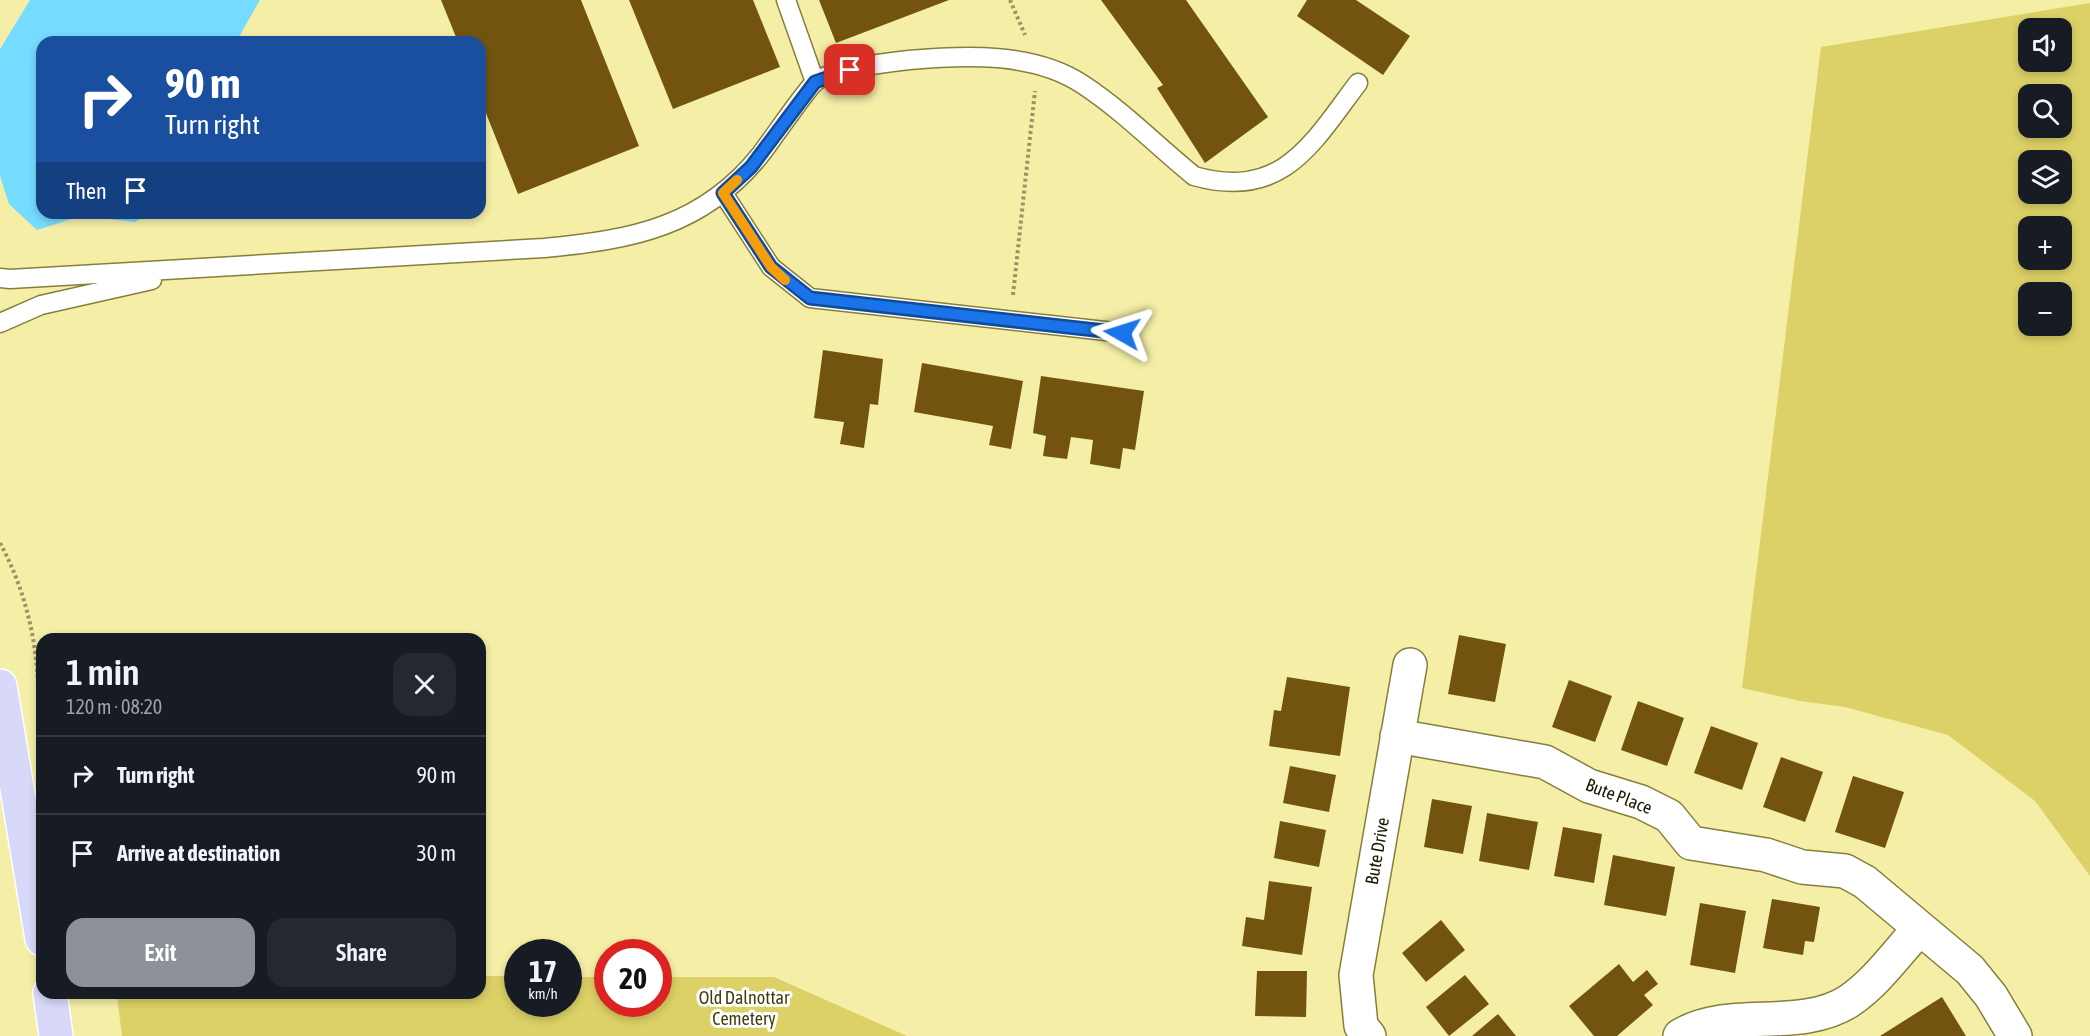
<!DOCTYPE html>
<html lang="en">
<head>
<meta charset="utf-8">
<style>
  :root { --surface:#171b24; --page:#242831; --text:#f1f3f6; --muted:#9ea1a6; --line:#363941; --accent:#8c9099 }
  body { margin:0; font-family:"Asap Condensed",sans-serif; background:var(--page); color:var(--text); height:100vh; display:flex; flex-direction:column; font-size:22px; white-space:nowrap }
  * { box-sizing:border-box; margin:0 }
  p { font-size:20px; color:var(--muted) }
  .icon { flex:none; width:33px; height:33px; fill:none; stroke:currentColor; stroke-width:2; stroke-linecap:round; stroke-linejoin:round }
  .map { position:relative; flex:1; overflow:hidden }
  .side { position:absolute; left:36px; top:633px; width:450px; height:366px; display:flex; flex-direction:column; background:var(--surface); border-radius:18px; box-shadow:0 3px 9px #0003 }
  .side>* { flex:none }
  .hud { position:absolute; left:36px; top:36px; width:450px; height:183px; border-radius:18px; box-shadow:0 3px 9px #0003; background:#1a4fa0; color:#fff; overflow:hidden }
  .fabs { position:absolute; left:2018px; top:18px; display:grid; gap:12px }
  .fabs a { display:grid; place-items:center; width:54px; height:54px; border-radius:12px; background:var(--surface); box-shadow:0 3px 9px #0003; font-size:30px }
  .speed { position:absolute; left:504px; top:939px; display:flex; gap:12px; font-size:30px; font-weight:700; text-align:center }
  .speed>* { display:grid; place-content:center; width:78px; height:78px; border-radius:50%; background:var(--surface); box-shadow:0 3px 9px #0003; line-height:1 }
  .speed small { font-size:15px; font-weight:400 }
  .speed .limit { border:9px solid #d22; background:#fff; color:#111 }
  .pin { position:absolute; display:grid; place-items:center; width:51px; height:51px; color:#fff; margin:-26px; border-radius:12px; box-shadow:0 3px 9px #0006 }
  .me { position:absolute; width:66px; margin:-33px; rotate:276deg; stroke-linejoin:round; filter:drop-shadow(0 0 4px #0008) }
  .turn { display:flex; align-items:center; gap:21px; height:126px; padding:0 30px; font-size:27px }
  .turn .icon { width:78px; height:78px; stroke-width:2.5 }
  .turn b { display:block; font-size:42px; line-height:51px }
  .then { display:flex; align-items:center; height:57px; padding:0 30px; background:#0003; gap:12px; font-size:22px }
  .round { display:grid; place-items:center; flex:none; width:63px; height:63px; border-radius:18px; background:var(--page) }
  .head { display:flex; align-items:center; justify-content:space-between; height:102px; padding:0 30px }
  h1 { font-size:36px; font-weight:600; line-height:45px }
  .primary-button { display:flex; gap:12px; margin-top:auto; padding:12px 30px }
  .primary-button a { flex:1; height:69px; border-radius:18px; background:var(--accent); color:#fff; font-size:24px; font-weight:600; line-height:69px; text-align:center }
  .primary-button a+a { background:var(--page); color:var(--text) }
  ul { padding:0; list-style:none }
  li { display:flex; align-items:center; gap:18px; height:78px; padding:0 30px; border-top:2px solid var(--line) }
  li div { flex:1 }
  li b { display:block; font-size:22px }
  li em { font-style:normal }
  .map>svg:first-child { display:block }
</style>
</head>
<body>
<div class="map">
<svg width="2090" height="1036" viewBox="0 0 2090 1036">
  <rect width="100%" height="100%" fill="#f4eea7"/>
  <path fill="#dcd166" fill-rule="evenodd" d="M2090,3V876L2035,801L1948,735L1845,707L1800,701L1742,688L1821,47ZM2028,28H2061V62H2028ZM2028,94H2061V128H2028ZM2028,160H2061V194H2028ZM2028,226H2061V260H2028ZM2028,292H2061V326H2028Z
    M480,976H517L518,1004H568L569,977H607L608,1004H658L659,977H774L907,1036H122L117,996L169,993H480Z"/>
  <path fill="#75dbff" d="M30,0H260L236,42H42V213H151L135,222L81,216L37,230L9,204L0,176V49Z"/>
  <path fill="#72540f" d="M441,0H581L639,146L518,194L480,98V42H458Z
    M629,0H753L780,67L673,109Z
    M819,0H949L836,43Z
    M1101,0H1186L1268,117L1205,163L1157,88L1163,85Z
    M1307,0H1356L1410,36L1383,75L1297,16Z
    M823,350L883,359L878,405L870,404L864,448L840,444L844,422L814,418Z
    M922,363L1023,381L1011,449L989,445L993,426L914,412Z
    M1041,376L1144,391L1135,450L1123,448L1120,469L1090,464L1093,440L1071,437L1067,459L1043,456L1046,436L1033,433Z
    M1459,635L1506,644L1495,702L1448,694Z
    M1287,677L1350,687L1340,756L1269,746L1274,710L1281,711Z
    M1569,680L1612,696L1595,742L1552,727Z
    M1638,701L1684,718L1667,766L1621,750Z
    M1711,726L1758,743L1742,790L1694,773Z
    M1781,757L1823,772L1805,822L1763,807Z
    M1290,766L1336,775L1329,812L1283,803Z
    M1853,776L1904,792L1885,848L1835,832Z
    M1432,799L1472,806L1463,854L1424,847Z
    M1487,813L1538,822L1529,870L1479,861Z
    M1280,821L1326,830L1319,867L1274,858Z
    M1563,827L1602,834L1594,883L1554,876Z
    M1613,855L1675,867L1666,916L1604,905Z
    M1269,881L1312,887L1302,955L1242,946L1246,917L1264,920Z
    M1772,899L1820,907L1814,942L1805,941L1803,955L1763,948Z
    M1700,903L1746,911L1735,973L1690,965Z
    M1441,920L1465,950L1426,982L1402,953Z
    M1619,964L1633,982L1647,970L1658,984L1644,995L1653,1005L1617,1036H1594L1569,1006Z
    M1257,971H1307L1306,1017L1255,1016Z
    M1465,975L1489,1004L1449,1036L1426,1007Z
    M1942,997L1966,1036H1880L1918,1012Z
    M1498,1014L1516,1036H1472Z"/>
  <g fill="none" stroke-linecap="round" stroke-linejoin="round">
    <g stroke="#867f3b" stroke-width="21">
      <path id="lane" d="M786,0L815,82
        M723,193L771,267L810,298L1123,333
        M0,278L10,279L544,248C631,240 703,227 761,154C771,141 808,87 816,81C837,68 884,63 909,60C964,55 1034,52 1082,84C1122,110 1157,146 1194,176C1282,201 1312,144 1358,83
        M0,323L41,305L152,280"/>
    </g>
    <g stroke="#867f3b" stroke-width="36">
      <path id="street" d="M1397,736L1545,762L1589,786L1641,802L1669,816L1691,843L1766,855L1802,867L1845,871L1865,882L1970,970L1991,996L2015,1036
        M1369,1036L1361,1026L1356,975L1410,665
        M1680,1036C1727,1006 1800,1033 1849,1001C1876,983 1897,953 1919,929"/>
    </g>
    <g stroke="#fff" stroke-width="36">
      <path id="primary" d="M0,686L42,939
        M50,993L56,1036"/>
    </g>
    <path stroke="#999461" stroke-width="4" stroke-dasharray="3 3" stroke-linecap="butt" d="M1010,0L1025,35
      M1013,295L1035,91
      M0,543C24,587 37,639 38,689"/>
    <use href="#lane" stroke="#fff" stroke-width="18"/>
    <use href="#street" stroke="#fff" stroke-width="33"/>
    <use href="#primary" stroke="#d8d9f8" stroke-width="33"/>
  </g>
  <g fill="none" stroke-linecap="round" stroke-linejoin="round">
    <g stroke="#114b97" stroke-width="15">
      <path id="route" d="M850,70L815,82L751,167L723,193L771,267L810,298L1122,333"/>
    </g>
    <use href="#route" stroke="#1a73e8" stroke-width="10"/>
    <path stroke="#f59e0b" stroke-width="10" d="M737,180L723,193L771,267L785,280"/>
  </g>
  <g text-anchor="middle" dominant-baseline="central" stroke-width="6" stroke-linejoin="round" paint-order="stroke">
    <g font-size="18" fill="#1b1800" stroke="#fff">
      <text transform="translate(1619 796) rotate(21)">Bute Place</text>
      <text transform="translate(1377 851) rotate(-80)">Bute Drive</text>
    </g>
    <g font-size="18" fill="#423d0d" stroke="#fff">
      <text x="744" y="997">Old Dalnottar<tspan x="744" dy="21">Cemetery</tspan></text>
    </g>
  </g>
</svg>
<div class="fabs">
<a><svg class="icon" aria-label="sound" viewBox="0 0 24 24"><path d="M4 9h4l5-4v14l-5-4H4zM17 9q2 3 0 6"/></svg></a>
<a><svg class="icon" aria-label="search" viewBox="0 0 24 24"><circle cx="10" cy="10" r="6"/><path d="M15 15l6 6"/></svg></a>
<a><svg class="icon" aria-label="layers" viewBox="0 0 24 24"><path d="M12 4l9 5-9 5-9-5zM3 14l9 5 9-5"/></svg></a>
<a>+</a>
<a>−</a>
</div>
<div class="speed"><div>17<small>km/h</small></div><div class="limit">20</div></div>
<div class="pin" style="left:850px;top:70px;background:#d93025"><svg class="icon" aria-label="arrive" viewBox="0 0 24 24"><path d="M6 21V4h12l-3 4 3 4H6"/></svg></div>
<svg class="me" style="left:1122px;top:333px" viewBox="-20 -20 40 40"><path d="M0-17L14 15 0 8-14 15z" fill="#1a73e8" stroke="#fff" stroke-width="4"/></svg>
<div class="hud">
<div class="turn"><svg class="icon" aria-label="right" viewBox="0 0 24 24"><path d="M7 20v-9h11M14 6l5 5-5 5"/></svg><div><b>90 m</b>Turn right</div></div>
<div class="then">Then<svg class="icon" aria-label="arrive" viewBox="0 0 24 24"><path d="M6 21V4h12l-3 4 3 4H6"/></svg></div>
</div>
<section class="side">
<div class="head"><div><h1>1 min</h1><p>120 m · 08:20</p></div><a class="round"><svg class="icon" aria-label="close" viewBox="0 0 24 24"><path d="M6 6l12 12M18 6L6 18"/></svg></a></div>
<ul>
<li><svg class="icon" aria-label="right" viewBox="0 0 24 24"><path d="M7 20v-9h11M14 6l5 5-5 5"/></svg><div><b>Turn right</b></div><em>90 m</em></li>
<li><svg class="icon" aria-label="arrive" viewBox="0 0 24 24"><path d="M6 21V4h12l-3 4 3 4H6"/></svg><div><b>Arrive at destination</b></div><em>30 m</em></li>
</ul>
<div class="primary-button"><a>Exit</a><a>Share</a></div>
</section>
</div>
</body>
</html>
